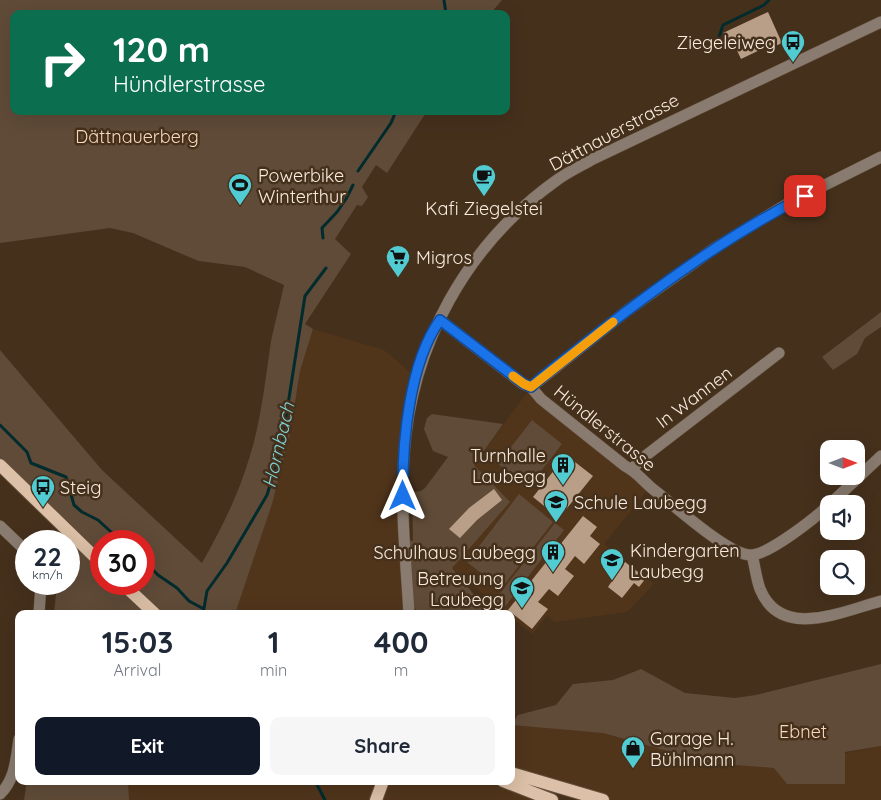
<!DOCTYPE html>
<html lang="en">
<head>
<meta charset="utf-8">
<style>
  :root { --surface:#fff; --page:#f6f6f7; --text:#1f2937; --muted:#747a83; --accent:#111827 }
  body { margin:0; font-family:Quicksand,sans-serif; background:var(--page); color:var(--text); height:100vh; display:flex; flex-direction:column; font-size:19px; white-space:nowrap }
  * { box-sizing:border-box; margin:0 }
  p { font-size:16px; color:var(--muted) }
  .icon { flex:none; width:28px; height:28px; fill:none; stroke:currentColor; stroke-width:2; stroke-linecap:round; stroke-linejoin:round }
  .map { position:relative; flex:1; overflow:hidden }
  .details { position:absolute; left:15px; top:610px; width:500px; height:175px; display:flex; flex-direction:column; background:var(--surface); border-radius:10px; box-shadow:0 5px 20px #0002 }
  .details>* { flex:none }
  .guide { position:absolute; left:10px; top:10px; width:500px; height:105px; border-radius:10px; box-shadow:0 5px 20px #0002; background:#0b6e4f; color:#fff; overflow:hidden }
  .needle { width:32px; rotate:90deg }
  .fabs { position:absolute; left:820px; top:440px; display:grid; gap:10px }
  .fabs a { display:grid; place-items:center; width:45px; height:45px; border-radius:10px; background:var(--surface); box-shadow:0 5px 20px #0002; font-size:25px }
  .speed { position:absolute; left:15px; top:530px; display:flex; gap:10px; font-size:25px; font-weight:700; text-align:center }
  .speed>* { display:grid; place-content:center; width:65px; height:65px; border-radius:50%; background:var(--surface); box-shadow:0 5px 20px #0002; line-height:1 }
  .speed small { font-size:12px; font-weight:400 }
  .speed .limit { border:8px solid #d22; background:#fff; color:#111 }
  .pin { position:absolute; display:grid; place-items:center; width:42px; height:42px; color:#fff; margin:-21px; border-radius:10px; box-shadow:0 2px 8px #0006 }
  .me { position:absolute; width:55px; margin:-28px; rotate:0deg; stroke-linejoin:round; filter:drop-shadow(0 0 4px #0008) }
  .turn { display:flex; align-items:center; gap:18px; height:105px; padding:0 20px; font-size:22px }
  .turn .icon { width:65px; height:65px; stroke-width:2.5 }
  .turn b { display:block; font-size:35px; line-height:42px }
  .eta { display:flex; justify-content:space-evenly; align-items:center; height:85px; text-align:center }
  .eta b { font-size:30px; font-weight:700; line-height:35px }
  .action { display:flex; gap:10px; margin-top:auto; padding:10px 20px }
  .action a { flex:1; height:58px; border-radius:10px; background:var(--accent); color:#fff; font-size:20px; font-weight:700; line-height:58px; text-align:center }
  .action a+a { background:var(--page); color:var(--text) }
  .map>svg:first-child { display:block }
</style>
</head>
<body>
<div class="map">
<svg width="881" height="800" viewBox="0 0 881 800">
  <rect width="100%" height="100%" fill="#45301c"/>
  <path fill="#50351b" d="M313,329L384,350L410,372L403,467L405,614H235L272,504L290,434L300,371Z
    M531,387L650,487L604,544L654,584L627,612L555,622L547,616L532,634L511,617V614H507L452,568L462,556L474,465Z
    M511,725L603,733L667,751L696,762L774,768L881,746V800H603L511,773Z
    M128,781H503L552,800H129Z"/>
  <path fill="#604b38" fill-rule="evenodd" d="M0,0H502L490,14H14V111H427L387,173L376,165L362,187L368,197L362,206L357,205L335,239L351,254L305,324L313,329L300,371L290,434L272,504L235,614H54L56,593L60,584H69V558L76,538L0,465V350L102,470L202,563C220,531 237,498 248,462C261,423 265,382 271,341C275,322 280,304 284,285L245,267L199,261L189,257L133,233L110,228L0,243ZM101,541H144V584H101Z
    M881,312V327L865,338L857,354L833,370L822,357Z
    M432,414L503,424L474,465L510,502L452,568L490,614H423L409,605L405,539L413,541L412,492L421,491L425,488L448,457L433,451L424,429L427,418Z
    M532,420L562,444L528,488L498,464Z
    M519,494L553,522L501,589L467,562Z
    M555,523L564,530L504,608L494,601Z
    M881,664V746L845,752V784H787L774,768L696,762L667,751L603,733L511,725L518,715L556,705L573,684L613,680L641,669L685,693L735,698L756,695Z
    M27,781H128L129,800H24Z"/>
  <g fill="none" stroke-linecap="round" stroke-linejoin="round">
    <path stroke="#022b2d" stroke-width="3" d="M444,0L446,14
      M725,48L719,37L723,25L764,5L769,0
      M358,171L391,123L396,111
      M323,238L322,228L337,212L346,199L353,185
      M0,425L27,452L31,463L66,477L74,505L82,512L98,520L121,541
      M144,561L158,575L177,588L189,601L202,608
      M203,614L207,591L227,563L267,495L281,449L305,296L326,268
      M315,781L325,800"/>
  </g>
  <path fill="#b99f88" d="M768,12L782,43L767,50L766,47L741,59L734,44L729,46L723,33Z
    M566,455L593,476L559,518L533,497Z
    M494,489L502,500L477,520L460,538L449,529L469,508Z
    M583,516L597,527L590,536L600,544L584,564L575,556L565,569L574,576L558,596L549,589L538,602L548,609L532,629L508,610Z
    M625,562L646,578L639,587L634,583L622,598L608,587Z"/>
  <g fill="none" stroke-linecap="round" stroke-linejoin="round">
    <g stroke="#624e3b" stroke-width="12">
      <path id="minor" d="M440,320L523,384L531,387L541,399L625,466C636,471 644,482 654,490C673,504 730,557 752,555C771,553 815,518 829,505
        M531,387L628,310L715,248L787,204L881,157
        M632,469L644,457L779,353
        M830,504L881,456
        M0,526L26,551
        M752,555C755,566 756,578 760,589C781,641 843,611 881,601
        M39,614L41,584
        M409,614C406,561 400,507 404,455C411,345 467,244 557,180C568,172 581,166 593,159L881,22
        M0,794C15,780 16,759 19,739"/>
    </g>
    <g stroke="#624e3b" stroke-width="14">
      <path id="major" d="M0,465L101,563
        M123,584L155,614
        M511,773L603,800
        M503,781L552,800
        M376,800L383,781"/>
    </g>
    <use href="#minor" stroke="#897b6f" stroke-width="11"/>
    <use href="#major" stroke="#dcc0a7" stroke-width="12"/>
  </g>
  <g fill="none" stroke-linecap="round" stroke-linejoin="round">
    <g stroke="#114b97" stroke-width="12">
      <path id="route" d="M403,496C402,444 409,363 440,320L524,384L531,387C553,367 579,349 602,330C667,280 732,233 805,196"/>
    </g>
    <use href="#route" stroke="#1a73e8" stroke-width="9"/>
    <path stroke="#f59e0b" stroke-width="9" d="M513,376L524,384L531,387L613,322"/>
  </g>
  <defs>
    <g id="bus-pin" transform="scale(1.25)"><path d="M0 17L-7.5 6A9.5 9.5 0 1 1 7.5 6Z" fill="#51ccd2" stroke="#45301c"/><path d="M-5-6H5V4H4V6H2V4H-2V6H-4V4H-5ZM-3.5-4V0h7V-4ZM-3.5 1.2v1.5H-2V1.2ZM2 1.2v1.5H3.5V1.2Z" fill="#111"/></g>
    <g id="cafe-pin" transform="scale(1.25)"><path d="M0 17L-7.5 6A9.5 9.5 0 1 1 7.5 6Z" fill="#51ccd2" stroke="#45301c"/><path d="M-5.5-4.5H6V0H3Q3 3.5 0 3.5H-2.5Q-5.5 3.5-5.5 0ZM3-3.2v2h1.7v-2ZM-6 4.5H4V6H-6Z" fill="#111"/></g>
    <g id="stadium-pin" transform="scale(1.25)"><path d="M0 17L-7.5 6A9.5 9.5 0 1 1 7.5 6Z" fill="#51ccd2" stroke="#45301c"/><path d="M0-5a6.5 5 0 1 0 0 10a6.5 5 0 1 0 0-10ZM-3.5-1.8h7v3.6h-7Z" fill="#111"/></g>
    <g id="supermarket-pin" transform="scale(1.25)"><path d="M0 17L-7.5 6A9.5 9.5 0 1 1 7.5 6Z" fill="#51ccd2" stroke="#45301c"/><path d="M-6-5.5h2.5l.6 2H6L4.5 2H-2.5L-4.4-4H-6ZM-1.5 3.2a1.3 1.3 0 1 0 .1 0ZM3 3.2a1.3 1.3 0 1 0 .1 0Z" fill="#111"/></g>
    <g id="building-pin" transform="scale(1.25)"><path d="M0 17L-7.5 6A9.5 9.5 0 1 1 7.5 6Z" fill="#51ccd2" stroke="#45301c"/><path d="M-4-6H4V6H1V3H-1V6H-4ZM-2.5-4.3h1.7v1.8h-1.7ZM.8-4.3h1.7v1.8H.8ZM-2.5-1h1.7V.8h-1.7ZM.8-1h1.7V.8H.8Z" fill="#111"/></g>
    <g id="school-pin" transform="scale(1.25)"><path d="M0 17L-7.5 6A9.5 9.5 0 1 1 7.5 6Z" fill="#51ccd2" stroke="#45301c"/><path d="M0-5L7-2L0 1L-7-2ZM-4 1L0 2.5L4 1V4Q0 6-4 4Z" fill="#111"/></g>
    <g id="shop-pin" transform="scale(1.25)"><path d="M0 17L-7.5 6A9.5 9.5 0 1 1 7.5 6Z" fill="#51ccd2" stroke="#45301c"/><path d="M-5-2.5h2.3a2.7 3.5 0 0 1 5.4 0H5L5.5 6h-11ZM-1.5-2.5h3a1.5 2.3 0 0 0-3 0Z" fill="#111"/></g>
  </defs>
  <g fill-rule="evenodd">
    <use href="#bus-pin" x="793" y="42"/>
    <use href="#cafe-pin" x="484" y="176"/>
    <use href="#stadium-pin" x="240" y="185"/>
    <use href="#supermarket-pin" x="398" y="257"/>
    <use href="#building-pin" x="563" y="465"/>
    <use href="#bus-pin" x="43" y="487"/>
    <use href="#school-pin" x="556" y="502"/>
    <use href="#building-pin" x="553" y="552"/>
    <use href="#school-pin" x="612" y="560"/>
    <use href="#school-pin" x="522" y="588"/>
    <use href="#shop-pin" x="633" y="748"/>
  </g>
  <g text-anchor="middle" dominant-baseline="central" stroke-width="5" stroke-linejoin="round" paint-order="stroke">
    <g font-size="18" fill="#f8eadd" stroke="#45301c" text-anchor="start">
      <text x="776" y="42" text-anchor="end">Ziegeleiweg</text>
      <text x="258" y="175">Powerbike<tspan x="258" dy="21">Winterthur</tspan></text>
      <text x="484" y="208" text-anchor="middle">Kafi Ziegelstei</text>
      <text x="416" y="257">Migros</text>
      <text x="546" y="455" text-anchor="end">Turnhalle<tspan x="546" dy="21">Laubegg</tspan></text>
      <text x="60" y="487">Steig</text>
      <text x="574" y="502">Schule Laubegg</text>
      <text x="630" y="550">Kindergarten<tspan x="630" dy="21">Laubegg</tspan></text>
      <text x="536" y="552" text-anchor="end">Schulhaus Laubegg</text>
      <text x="504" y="578" text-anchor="end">Betreuung<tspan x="504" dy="21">Laubegg</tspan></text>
      <text x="650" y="738">Garage H.<tspan x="650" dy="21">Bühlmann</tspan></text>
    </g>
    <g font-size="18" fill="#f8eadd" stroke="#45301c">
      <text transform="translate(614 132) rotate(-28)">Dättnauerstrasse</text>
      <text transform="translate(694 397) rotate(-37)">In Wannen</text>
      <text transform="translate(605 428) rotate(39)">Hündlerstrasse</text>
    </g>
    <g font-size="18" fill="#f9dabe" stroke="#45301c">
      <text x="137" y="136">Dättnauerberg</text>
      <text x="803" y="731">Ebnet</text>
    </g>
    <g font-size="19" font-style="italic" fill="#7ed5da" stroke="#45301c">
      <text transform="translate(278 445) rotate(-77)">Hornbach</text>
    </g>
  </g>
</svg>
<div class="fabs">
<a><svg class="needle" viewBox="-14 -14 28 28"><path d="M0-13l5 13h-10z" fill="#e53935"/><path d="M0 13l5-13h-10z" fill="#747a83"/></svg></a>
<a><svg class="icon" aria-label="sound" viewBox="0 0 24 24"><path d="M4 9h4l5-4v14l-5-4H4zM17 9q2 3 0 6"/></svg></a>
<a><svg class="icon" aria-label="search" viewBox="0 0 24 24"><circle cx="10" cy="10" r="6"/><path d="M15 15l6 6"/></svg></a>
</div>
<div class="speed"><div>22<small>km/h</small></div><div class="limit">30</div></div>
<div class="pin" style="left:805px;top:196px;background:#d93025"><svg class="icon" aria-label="arrive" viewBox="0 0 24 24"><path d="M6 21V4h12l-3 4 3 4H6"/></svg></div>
<svg class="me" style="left:403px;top:496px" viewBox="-20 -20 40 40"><path d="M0-17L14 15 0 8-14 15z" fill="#1a73e8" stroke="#fff" stroke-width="4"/></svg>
<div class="guide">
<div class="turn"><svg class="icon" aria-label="right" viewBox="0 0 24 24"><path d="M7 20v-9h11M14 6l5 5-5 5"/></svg><div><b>120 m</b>Hündlerstrasse</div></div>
</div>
<section class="details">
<div class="eta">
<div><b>15:03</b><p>Arrival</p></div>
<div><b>1</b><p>min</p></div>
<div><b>400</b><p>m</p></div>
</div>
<div class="action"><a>Exit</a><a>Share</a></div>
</section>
</div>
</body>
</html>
